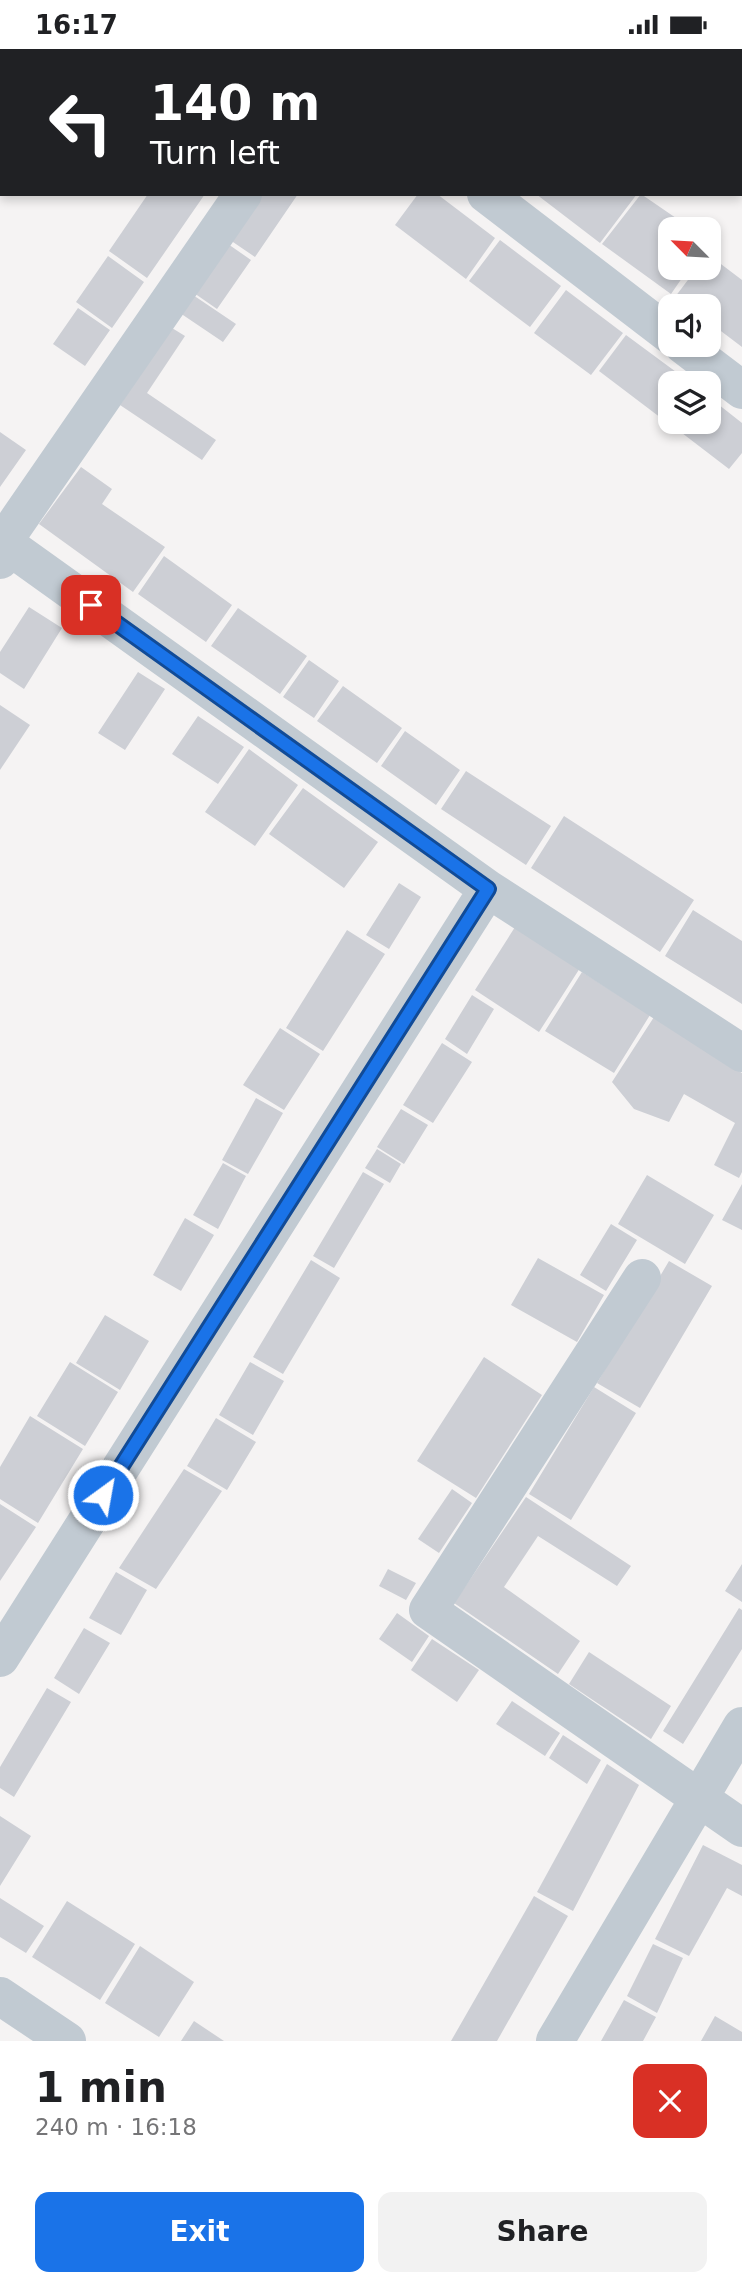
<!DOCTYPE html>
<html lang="en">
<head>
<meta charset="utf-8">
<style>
  :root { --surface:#fff; --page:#f2f2f2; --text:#202124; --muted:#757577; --accent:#1a73e8 }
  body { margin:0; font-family:"DejaVu Sans",sans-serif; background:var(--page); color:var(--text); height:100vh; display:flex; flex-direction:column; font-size:26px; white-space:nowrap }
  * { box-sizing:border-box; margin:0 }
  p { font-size:23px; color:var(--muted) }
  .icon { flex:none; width:38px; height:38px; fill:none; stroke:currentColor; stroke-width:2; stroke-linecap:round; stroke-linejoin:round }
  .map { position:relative; height:1992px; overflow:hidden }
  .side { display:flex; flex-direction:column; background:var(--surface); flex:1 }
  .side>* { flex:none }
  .hud { position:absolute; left:0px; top:0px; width:742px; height:147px; box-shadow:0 4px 10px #0003; background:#202124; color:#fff; overflow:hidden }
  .needle { width:46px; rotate:294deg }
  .controls { position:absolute; left:658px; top:168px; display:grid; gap:14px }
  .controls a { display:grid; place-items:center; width:63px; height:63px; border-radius:14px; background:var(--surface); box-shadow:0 4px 10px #0003; font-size:35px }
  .pin { position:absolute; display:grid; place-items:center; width:60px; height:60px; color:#fff; margin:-30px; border-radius:14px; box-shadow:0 4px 10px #0006 }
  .me { position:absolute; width:77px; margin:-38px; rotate:32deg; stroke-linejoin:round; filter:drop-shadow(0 0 5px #0008) }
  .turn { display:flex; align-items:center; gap:24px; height:147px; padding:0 35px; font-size:32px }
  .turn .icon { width:91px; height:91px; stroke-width:2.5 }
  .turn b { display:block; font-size:49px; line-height:60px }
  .round { display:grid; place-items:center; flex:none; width:74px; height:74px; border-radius:14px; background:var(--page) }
  .summary { display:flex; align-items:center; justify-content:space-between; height:119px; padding:0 35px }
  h1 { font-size:42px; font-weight:600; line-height:52px }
  .action { display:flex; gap:14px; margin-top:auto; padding:14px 35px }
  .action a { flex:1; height:80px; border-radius:14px; background:var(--accent); color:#fff; font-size:28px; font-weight:600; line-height:80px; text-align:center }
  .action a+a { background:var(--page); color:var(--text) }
  .status { display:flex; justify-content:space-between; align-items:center; height:49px; padding:0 35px; background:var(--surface); direction:ltr }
  .status svg { height:19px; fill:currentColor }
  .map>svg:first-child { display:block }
</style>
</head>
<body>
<div class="status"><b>16:17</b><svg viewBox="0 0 49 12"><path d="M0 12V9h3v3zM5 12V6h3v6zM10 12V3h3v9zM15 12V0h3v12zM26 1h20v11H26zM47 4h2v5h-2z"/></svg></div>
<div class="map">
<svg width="742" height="1992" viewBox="0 0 742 1992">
  <rect width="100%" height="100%" fill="#f5f3f3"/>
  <path fill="#cdcfd5" d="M148,145H205L147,229L109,202Z
    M262,145H298L255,208L230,191Z
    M418,145H437L495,189L466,230L395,176Z
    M536,145H637L600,194Z
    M641,145L692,180H670V219H689L671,245L602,195Z
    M500,191L561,237L530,278L469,232Z
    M228,195L251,211L217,260L194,244Z
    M709,206L742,231V298L709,273V257H687L675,248L697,219H709Z
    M108,207L144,233L112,279L76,253Z
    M566,241L623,284L591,326L534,284Z
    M193,246L236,275L223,293L180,264Z
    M78,259L110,281L85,317L53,295Z
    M172,279L185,287L147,344L216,391L202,411L120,356Z
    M626,286L691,334H670V357L661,369L599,322Z
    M709,348L742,374V404L729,420L665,371L670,364V373H709Z
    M0,383L26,401L0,438Z
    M81,418L112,440L102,455L165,498L133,543L39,475Z
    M164,507L232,556L206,593L138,545Z
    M29,558L62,579L24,640L0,624V603Z
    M238,559L307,607L280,645L211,597Z
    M309,611L339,632L314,669L283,648Z
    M138,623L165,640L125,701L98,684Z
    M343,637L402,679L377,714L317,672Z
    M0,656L30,676L0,721Z
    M198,667L244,698L218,735L172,705Z
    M405,682L460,721L436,756L381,717Z
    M249,700L298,736L255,797L205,763Z
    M466,722L551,777L526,816L441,760Z
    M303,739L378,793L344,839L269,785Z
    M564,767L694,851L660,903L531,819Z
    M399,834L421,848L389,900L366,886Z
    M693,861L742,892V955L665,907Z
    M515,878L580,919L539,983L475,941Z
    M347,881L385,905L323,1002L286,979Z
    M582,923L650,966L614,1024L545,982Z
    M472,946L494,960L467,1005L445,990Z
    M654,968L742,1024V1123L739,1129L714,1116L735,1074L684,1045L669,1073L634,1060L612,1033Z
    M280,979L320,1005L284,1061L243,1036Z
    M442,994L472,1013L433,1074L403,1056Z
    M256,1049L283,1064L248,1125L222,1111Z
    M401,1060L428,1076L404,1115L377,1098Z
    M377,1100L401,1115L390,1134L365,1119Z
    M223,1114L246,1127L218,1180L193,1166Z
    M363,1123L384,1135L334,1219L313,1207Z
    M647,1126L714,1166L685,1215L618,1175Z
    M742,1135V1181L722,1171Z
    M185,1169L214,1186L181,1242L153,1226Z
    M611,1175L637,1191L606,1242L580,1226Z
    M538,1209L604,1246L577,1293L511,1256Z
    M311,1211L340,1229L283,1325L253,1308Z
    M669,1212L712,1237L640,1359L597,1334Z
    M105,1266L149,1292L120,1341L76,1314Z
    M484,1308L542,1346L476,1449L417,1412Z
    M70,1313L118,1343L85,1397L37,1367Z
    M250,1313L284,1332L253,1386L219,1366Z
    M594,1338L636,1364L571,1471L529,1445Z
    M30,1367L83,1400L38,1474L0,1450V1418Z
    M216,1369L256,1393L227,1441L187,1417Z
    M184,1420L222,1442L156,1540L119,1519Z
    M452,1440L472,1454L439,1504L418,1490Z
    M526,1448L631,1517L617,1537L538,1487L504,1538L580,1592L558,1625L454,1554Z
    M0,1455L36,1478L0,1532Z
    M742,1515V1553L725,1542Z
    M388,1520L416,1534L406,1551L379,1537Z
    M116,1523L147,1541L121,1586L89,1569Z
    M739,1559L742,1561V1600L683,1695L663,1682Z
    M397,1564L429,1587L412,1613L379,1590Z
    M84,1579L110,1594L79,1645L54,1629Z
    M432,1590L479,1621L457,1653L411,1621Z
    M589,1603L671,1657L651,1690L569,1635Z
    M47,1639L71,1653L14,1748L0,1739V1718Z
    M512,1652L560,1684L545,1707L496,1675Z
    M563,1686L601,1711L587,1735L549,1709Z
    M607,1715L639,1736L573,1862L537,1843Z
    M0,1767L31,1787L0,1837Z
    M703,1796L742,1816V1847L727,1839L689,1907L655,1890Z
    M534,1847L568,1867L497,1992H451Z
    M0,1849L44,1877L26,1904L0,1888Z
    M67,1852L135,1895L100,1951L32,1908Z
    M653,1895L683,1909L657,1964L627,1947Z
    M140,1897L194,1933L159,1988L105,1954Z
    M624,1951L656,1968L643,1992H601Z
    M715,1967L742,1983V1992H701Z
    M194,1972L224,1992H181Z"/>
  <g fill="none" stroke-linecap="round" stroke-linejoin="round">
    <path stroke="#c1cad2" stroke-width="38" d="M294,0L297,2
      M444,2L445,0
      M486,145L670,286
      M683,296L742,341
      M0,491L488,840L742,1004
      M0,511L3,493L243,145
      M642,1229L428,1561L742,1779
      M0,1609L488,840
      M0,1947L67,1992
      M555,1992L742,1677"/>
  </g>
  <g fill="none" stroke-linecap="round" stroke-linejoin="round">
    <g stroke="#114b97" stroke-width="18">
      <path id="route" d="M91,556L488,840L103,1446"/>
    </g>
    <use href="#route" stroke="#1a73e8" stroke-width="12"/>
  </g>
</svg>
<div class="controls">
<a><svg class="needle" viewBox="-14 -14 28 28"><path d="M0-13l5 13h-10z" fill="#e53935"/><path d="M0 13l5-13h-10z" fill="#757577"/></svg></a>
<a><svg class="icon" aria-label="sound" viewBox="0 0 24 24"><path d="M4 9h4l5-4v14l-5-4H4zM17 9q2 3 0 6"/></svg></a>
<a><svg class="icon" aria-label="layers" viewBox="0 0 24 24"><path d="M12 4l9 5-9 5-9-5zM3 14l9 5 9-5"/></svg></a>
</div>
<div class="pin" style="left:91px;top:556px;background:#d93025"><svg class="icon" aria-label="arrive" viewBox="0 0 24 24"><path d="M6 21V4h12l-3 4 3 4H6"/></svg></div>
<svg class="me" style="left:103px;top:1446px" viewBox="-20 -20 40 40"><circle r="17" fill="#1a73e8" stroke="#fff" stroke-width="3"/><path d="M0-11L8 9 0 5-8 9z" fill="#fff"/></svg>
<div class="hud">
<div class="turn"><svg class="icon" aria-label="left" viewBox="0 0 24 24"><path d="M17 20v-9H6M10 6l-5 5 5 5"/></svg><div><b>140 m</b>Turn left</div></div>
</div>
</div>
<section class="side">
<div class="summary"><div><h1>1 min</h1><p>240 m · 16:18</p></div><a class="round" style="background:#d93025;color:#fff"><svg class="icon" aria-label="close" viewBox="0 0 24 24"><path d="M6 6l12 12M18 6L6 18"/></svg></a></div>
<div class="action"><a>Exit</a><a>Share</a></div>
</section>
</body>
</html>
